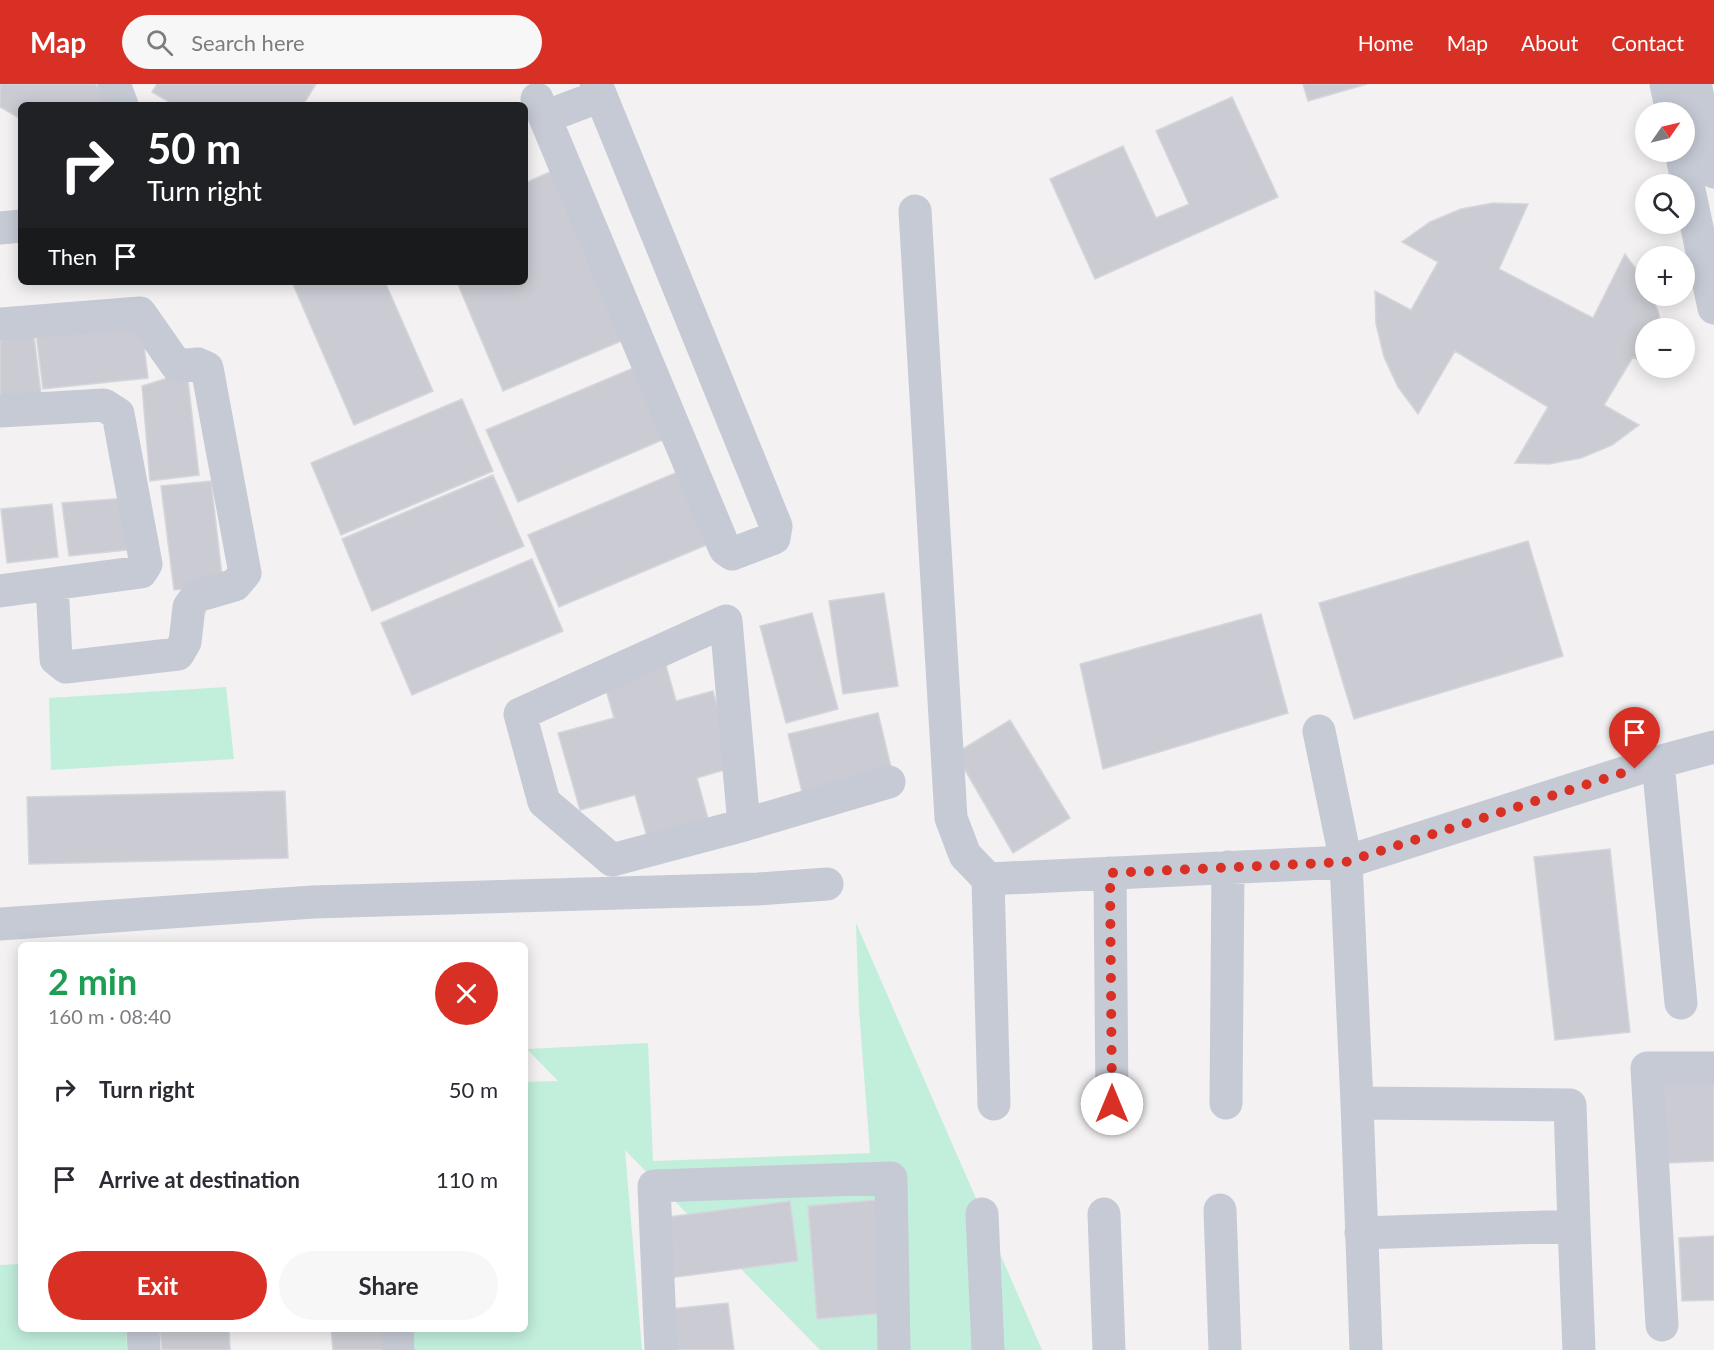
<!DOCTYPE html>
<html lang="en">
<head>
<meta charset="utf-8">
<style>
  :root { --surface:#fff; --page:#f7f7f7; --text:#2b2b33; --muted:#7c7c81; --accent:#d93025 }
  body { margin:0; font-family:Lato,sans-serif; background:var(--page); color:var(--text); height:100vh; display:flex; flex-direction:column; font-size:22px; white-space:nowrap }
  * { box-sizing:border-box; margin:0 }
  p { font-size:20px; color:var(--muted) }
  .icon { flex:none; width:33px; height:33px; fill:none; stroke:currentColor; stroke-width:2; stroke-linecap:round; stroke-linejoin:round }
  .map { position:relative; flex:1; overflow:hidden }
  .sheet { position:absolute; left:18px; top:858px; width:510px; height:390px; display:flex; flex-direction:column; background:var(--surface); border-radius:9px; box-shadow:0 3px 15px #0003 }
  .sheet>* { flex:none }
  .hud { position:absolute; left:18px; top:18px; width:510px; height:183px; border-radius:9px; box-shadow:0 3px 15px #0003; background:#202124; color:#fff; overflow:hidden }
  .needle { width:39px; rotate:56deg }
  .controls { position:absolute; left:1635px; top:18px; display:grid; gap:12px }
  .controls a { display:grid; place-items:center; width:60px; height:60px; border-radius:50%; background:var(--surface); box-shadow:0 3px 15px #0003; font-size:30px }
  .pin { position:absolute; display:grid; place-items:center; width:51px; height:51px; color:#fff; margin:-62px -26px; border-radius:50% 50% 50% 0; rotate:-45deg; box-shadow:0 0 6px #0007 }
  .pin .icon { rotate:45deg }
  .me { position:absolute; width:66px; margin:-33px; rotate:0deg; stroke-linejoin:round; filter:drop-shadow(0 0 4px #0008) }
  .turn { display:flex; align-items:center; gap:21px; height:126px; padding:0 30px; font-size:27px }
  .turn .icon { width:78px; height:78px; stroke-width:2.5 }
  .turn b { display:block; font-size:42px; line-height:51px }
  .then { display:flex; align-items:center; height:57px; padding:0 30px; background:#0003; gap:12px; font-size:22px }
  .round { display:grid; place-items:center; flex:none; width:63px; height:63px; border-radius:32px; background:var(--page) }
  .summary { display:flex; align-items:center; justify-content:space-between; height:102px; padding:0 30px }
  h1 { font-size:36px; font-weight:700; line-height:45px; color:#1e9e55 }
  .button { display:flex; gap:12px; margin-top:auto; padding:12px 30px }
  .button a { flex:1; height:69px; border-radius:36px; background:var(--accent); color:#fff; font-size:24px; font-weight:700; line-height:69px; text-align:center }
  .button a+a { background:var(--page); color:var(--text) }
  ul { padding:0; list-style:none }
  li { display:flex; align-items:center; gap:18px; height:90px; padding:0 30px }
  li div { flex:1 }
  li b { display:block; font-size:22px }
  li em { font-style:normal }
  header { display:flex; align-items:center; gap:36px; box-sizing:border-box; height:84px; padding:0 30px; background:var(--accent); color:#fff }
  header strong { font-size:28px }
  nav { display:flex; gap:33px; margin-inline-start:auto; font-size:21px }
  .search { width:420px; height:54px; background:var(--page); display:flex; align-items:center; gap:15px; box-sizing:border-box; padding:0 21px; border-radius:33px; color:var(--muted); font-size:22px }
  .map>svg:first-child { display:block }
</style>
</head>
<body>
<header>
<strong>Map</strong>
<div class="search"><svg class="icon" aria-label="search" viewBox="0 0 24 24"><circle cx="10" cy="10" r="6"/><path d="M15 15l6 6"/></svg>Search here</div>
<nav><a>Home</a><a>Map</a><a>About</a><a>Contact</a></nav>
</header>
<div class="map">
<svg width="1714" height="1266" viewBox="0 0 1714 1266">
  <rect width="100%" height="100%" fill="#f3f1f1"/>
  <path fill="#c2eedc" d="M226,603L234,675L51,686L49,614Z
    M856,839L1042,1266H820L625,1066L642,1266H403L404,1245H525V998L558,997L527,965L648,959L653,1077L870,1069L859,926Z
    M21,1180V1245H126L127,1266H0V1181Z"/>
  <path fill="#cbccd3" stroke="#d5d6dc" stroke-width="1.5" d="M0,0H95L110,15V21H21V35L0,23Z
    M157,0H316L303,21H174L152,8Z
    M1303,0H1367L1308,17Z
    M1232,13L1278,113L1095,195L1050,95L1123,62L1156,134L1189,120L1156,47Z
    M561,83L633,252L503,307L457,198H525V99Z
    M1493,119L1528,120L1499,185L1593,234L1625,170L1644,196L1646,212H1651L1658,227L1662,244H1646V280L1633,273L1604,321L1639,341L1612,361L1581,374L1549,380L1515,379L1548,323L1455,267L1418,330L1398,303L1384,273L1376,240L1375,207L1411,226L1438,178L1402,158L1430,138L1461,125Z
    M292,198H385L433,307L354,341Z
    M141,237L148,294L43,305L36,249Z
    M34,252L41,310L0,314V256Z
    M638,282L669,353L518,418L486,346Z
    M187,288L199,391L150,397L142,302Z
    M462,315L493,387L341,451L311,379Z
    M680,387L711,459L559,523L528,451Z
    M493,391L524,462L372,527L342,455Z
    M211,397L223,500L174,506L161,402Z
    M127,414V466L69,472L62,419Z
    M52,420L58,473L7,479L1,425Z
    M1528,457L1563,572L1354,635L1319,519Z
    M532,475L563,547L412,611L381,539Z
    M884,509L898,602L843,610L829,517Z
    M812,529L838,625L786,639L760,542Z
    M1261,530L1288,629L1103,685L1080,580Z
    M665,578L676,617L713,607L734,683L697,694L711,746L650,763L635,711L580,726L558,649L614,634L603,595Z
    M878,629L892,687L802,708L788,650Z
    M1010,636L1070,734L1013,769L965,686L953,671Z
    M285,707L288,774L29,780L27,713Z
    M1610,765L1630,948L1555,956L1534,773Z
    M1714,997V1077L1666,1079L1663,999Z
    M876,1116L886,1229L817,1235L808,1122Z
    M790,1117L798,1177L669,1194L661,1134Z
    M1714,1152V1216L1682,1217L1679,1154Z
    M728,1219L734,1266H664L660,1226Z
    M160,1245H229L230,1266H162Z
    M331,1245H384L385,1266H333Z"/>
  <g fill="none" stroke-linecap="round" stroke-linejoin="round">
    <path stroke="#c5cad5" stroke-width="33" d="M114,0L122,21
      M1666,0L1672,28
      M1695,0L1714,88
      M537,15L725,465L732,470L774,454L776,442L596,0
      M545,33L600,12
      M1681,68L1714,224
      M915,127L951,734L965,771L988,795L1346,778L1658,678L1714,663
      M0,144L21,142
      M0,240L140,229L177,282L198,280L207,284L245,489L235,501L197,512L189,523L185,558L178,570L66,583L56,575L52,500
      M0,327L104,321L118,330L146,480L141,488L0,507
      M1319,647L1346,778L1357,1019L1366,1266
      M1658,678L1681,919
      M744,741L726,537L520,630L544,718L612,776L744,741L889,698
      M1110,789L1112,1020
      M988,795L994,1020
      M0,840L313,818L758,805L827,800
      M1226,1019L1228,783
      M1357,1019L1570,1021L1574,1142
      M1220,1126L1225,1266
      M982,1130L988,1266
      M1104,1130L1109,1266
      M1361,1149L1574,1142L1579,1266
      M1662,1241L1647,984H1714
      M143,1245L144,1266
      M397,1245L398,1266
      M661,1266L654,1102L891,1094L894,1266"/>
  </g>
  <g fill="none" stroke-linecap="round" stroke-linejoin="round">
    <path stroke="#d93025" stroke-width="10" stroke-dasharray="0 18" d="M1112,1020L1110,789L1346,778L1635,685"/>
  </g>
</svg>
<div class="controls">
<a><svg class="needle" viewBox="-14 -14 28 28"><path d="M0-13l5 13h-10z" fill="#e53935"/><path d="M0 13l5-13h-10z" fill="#7c7c81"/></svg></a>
<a><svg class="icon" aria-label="search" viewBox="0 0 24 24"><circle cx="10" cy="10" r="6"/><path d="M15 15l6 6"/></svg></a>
<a>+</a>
<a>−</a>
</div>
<div class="pin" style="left:1635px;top:685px;background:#d93025"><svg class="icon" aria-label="arrive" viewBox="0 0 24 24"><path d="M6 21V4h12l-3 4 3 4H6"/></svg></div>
<svg class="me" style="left:1112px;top:1020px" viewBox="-20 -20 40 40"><circle r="19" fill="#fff"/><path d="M0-13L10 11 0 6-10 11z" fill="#d93025"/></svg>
<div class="hud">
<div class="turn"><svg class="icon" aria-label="right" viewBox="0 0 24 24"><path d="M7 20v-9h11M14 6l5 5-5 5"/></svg><div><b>50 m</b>Turn right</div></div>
<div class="then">Then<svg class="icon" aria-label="arrive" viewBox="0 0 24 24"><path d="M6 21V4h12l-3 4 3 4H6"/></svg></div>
</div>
<section class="sheet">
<div class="summary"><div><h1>2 min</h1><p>160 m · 08:40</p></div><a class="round" style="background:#d93025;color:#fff"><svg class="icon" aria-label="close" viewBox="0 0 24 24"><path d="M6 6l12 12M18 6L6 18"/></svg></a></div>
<ul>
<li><svg class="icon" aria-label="right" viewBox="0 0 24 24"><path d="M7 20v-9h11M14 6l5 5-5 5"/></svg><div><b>Turn right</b></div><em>50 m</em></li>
<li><svg class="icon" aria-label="arrive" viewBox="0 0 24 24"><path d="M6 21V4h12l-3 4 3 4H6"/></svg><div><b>Arrive at destination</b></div><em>110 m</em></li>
</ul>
<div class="button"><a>Exit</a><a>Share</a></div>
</section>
</div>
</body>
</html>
